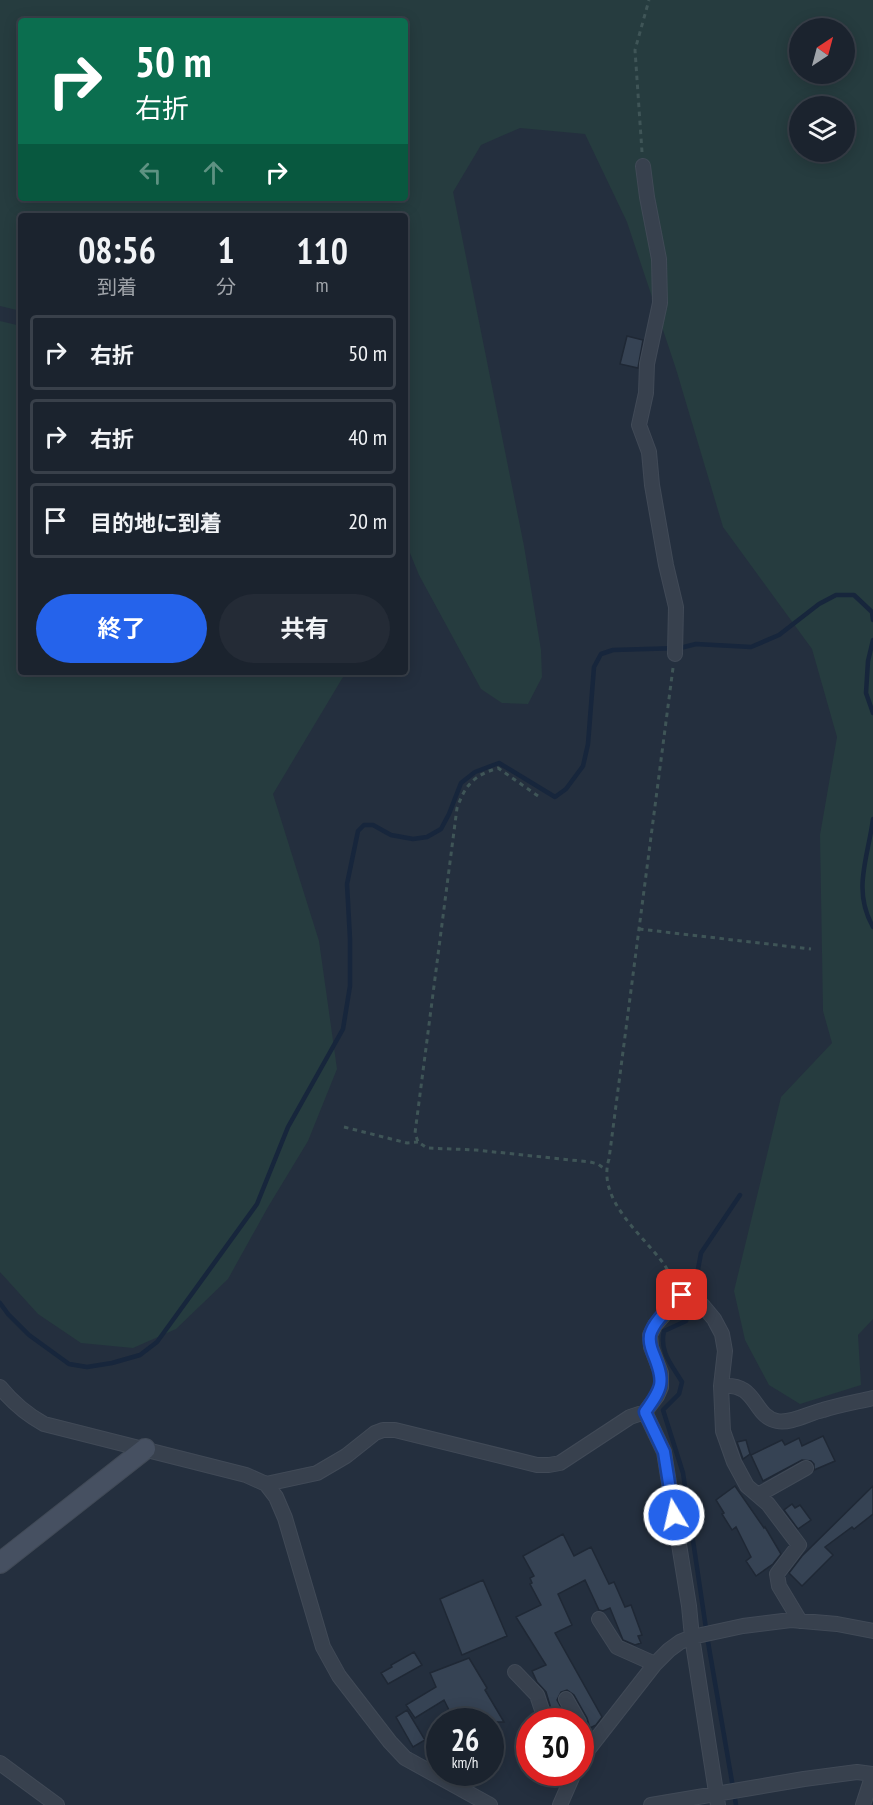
<!DOCTYPE html>
<html lang="ja">
<head>
<meta charset="utf-8">
<style>
  :root { --surface:#1b232e; --page:#242b36; --text:#f1f3f6; --muted:#a0a4aa; --line:#39404a; --accent:#2563eb }
  body { margin:0; font-family:"PT Sans Narrow","Noto Sans JP",sans-serif; background:var(--page); color:var(--text); height:100vh; display:flex; flex-direction:column; font-size:22px; white-space:nowrap }
  * { box-sizing:border-box; margin:0 }
  p { font-size:20px; color:var(--muted) }
  .icon { flex:none; width:33px; height:33px; fill:none; stroke:currentColor; stroke-width:2; stroke-linecap:round; stroke-linejoin:round }
  .map { position:relative; flex:1; overflow:hidden }
  .drawer { position:absolute; left:18px; top:213px; width:390px; height:462px; display:flex; flex-direction:column; background:var(--surface); border-radius:6px; box-shadow:0 3px 15px #0003,0 0 0 2px var(--line) }
  .drawer>* { flex:none }
  .guide { position:absolute; left:18px; top:18px; width:390px; height:183px; border-radius:6px; box-shadow:0 3px 15px #0003,0 0 0 2px var(--line); background:#0b6e4f; color:#fff; overflow:hidden }
  .needle { width:39px; rotate:36deg }
  .buttons { position:absolute; left:789px; top:18px; display:grid; gap:12px }
  .buttons a { display:grid; place-items:center; width:66px; height:66px; border-radius:50%; background:var(--surface); box-shadow:0 3px 15px #0003,0 0 0 2px var(--line); font-size:30px }
  .speed { position:absolute; left:426px; top:1708px; display:flex; gap:12px; font-size:30px; font-weight:700; text-align:center }
  .speed>* { display:grid; place-content:center; width:78px; height:78px; border-radius:50%; background:var(--surface); box-shadow:0 3px 15px #0003,0 0 0 2px var(--line); line-height:1 }
  .speed small { font-size:15px; font-weight:400 }
  .speed .limit { border:9px solid #d22; background:#fff; color:#111 }
  .pin { position:absolute; display:grid; place-items:center; width:51px; height:51px; color:#fff; margin:-26px; border-radius:12px; box-shadow:0 3px 9px #0006 }
  .me { position:absolute; width:66px; margin:-33px; rotate:351deg; stroke-linejoin:round; filter:drop-shadow(0 0 4px #0008) }
  .turn { display:flex; align-items:center; gap:21px; height:126px; padding:0 18px; font-size:27px }
  .turn .icon { width:78px; height:78px; stroke-width:2.5 }
  .turn b { display:block; font-size:42px; line-height:51px }
  .lanes { display:flex; align-items:center; height:57px; padding:0 18px; background:#0003; justify-content:center; gap:30px; direction:ltr }
  .lanes .off { opacity:.35 }
  .eta { display:flex; justify-content:space-evenly; align-items:center; height:102px; text-align:center }
  .eta b { font-size:36px; font-weight:700; line-height:42px }
  .action { display:flex; gap:12px; margin-top:auto; padding:12px 18px }
  .action a { flex:1; height:69px; border-radius:36px; background:var(--accent); color:#fff; font-size:24px; font-weight:700; line-height:69px; text-align:center }
  .action a+a { background:var(--page); color:var(--text) }
  ul { padding:0; list-style:none }
  li { display:flex; align-items:center; gap:18px; height:75px; margin:0 12px 9px; padding:0 6px; border:3px solid var(--line); border-radius:6px }
  li div { flex:1 }
  li b { display:block; font-size:22px }
  li em { font-style:normal }
  .map>svg:first-child { display:block }
</style>
</head>
<body>
<div class="map">
<svg width="873" height="1805" viewBox="0 0 873 1805">
  <rect width="100%" height="100%" fill="#242f3e"/>
  <path fill="#263c3f" fill-rule="evenodd" d="M0,0H873V1319L858,1335L861,1385L800,1404L769,1385L745,1340L734,1291L781,1097L832,1043L823,1011L820,835L837,737L812,649L723,527L676,369L627,222L585,134L520,128L481,145L453,192L524,546L541,650L542,677L528,704L502,703L481,689L419,575L405,541V216H21V311L0,306ZM21,21H405V198H21ZM800,28H844V74H800ZM800,106H844V152H800Z
    M0,321L21,326V672H346L273,794L319,941L337,1069L308,1141L268,1207L228,1279L176,1329L133,1348L81,1343L38,1314L0,1272Z"/>
  <g fill="none" stroke-linecap="round" stroke-linejoin="round">
    <path stroke="#17263c" stroke-width="4.5" d="M873,640L868,661L866,693L873,713
      M873,819C868,858 852,890 873,927
      M0,1303L8,1314L29,1335L69,1364L87,1367L112,1363L140,1355L157,1342L257,1204L288,1127L343,1029L350,986V939L347,884L358,831L364,825H373L391,835L413,839L427,837L441,829L449,814L461,783L475,772L499,763L555,797L566,789L583,766L588,744L594,667L601,654L613,650L680,648L696,644L751,647L779,635L819,604L836,595H854L872,612L873,620
      M736,1805L708,1642L683,1473L663,1410L679,1394L682,1382C672,1365 659,1352 664,1331L686,1321L694,1291L701,1253L740,1195"/>
  </g>
  <path fill="#364354" stroke="#1f2835" stroke-width="1.5" d="M627,336L643,340L638,368L620,364Z
    M823,1436L835,1461L814,1470V1464L811,1461L802,1460L763,1481L751,1455L782,1440L785,1445L799,1438L802,1446Z
    M746,1440L750,1454L743,1459L737,1442Z
    M735,1486L764,1528L765,1527L781,1554L773,1564L756,1576L746,1561L751,1557L736,1527L732,1530L722,1514L724,1513L716,1500Z
    M873,1486V1514L854,1529L852,1527L825,1547L833,1555L802,1586L789,1573L802,1556Z
    M792,1504L795,1508L800,1505L811,1520L798,1529L784,1510Z
    M563,1534L574,1556L591,1547L609,1584L614,1582L625,1607L631,1605L642,1635L638,1636L641,1643L635,1645L623,1640L610,1608L603,1611L599,1610L585,1580L558,1594L572,1625L555,1633L602,1717L596,1725L590,1728L587,1718L574,1695L567,1690L561,1692L557,1700L569,1722H555L546,1692L537,1682L532,1671L546,1665L516,1617L541,1605L530,1584L532,1583L530,1578L534,1576L523,1556Z
    M483,1580L507,1636L462,1655L440,1599Z
    M414,1652L422,1665L388,1684L381,1673L392,1667L391,1665Z
    M469,1658L487,1688L485,1690L504,1722H455L444,1700L415,1718L406,1705L436,1687L430,1673Z
    M407,1710L425,1740L413,1747L396,1717Z"/>
  <g fill="none" stroke-linecap="round" stroke-linejoin="round">
    <g stroke="#414a57" stroke-width="16">
      <path id="street" d="M643,166L647,197L659,259L660,303L647,364L646,393L639,425L649,452L652,485L666,565L676,607L675,654
        M721,1386C758,1382 752,1416 777,1421C791,1424 809,1413 823,1410C839,1405 856,1402 873,1398
        M0,1387C13,1403 26,1414 44,1424L246,1475L266,1484L276,1497L285,1518L323,1647L339,1676L390,1742L405,1758L490,1805
        M645,1412L664,1452L689,1606L692,1637L718,1805
        M266,1484L317,1473L346,1456L375,1433L383,1430H395L537,1465H549L560,1463L630,1417L645,1412L657,1396L661,1387V1373L651,1347L650,1335L655,1325L682,1295L699,1302L704,1307L714,1319L722,1334L725,1351L721,1386L723,1431L734,1462L747,1486L768,1504L799,1545L777,1574L779,1586L800,1621
        M758,1495L806,1468
        M599,1619L617,1647L655,1664
        M515,1672L537,1695L546,1722
        M566,1699L579,1722
        M580,1760L655,1664L669,1650L680,1642L692,1637L743,1626L791,1620L837,1624L873,1631
        M0,1763L57,1805
        M560,1805L574,1773
        M651,1805L804,1779L857,1772L873,1774
        M863,1805L873,1774"/>
    </g>
    <g stroke="#414a57" stroke-width="22">
      <path id="secondary" d="M0,1563L145,1449"/>
    </g>
    <path stroke="#3f5557" stroke-width="3" stroke-dasharray="4.5 4.5" stroke-linecap="butt" d="M642,152L635,50L649,0
      M673,668L609,1159C597,1198 638,1231 660,1259C666,1266 670,1275 675,1283
      M538,796L498,768C473,776 466,784 457,808L415,1133L418,1142L427,1148L476,1150L590,1162L598,1164L606,1170
      M639,929L811,949
      M344,1127L407,1143L418,1142"/>
    <use href="#street" stroke="#38414e" stroke-width="14"/>
    <use href="#secondary" stroke="#465061" stroke-width="20"/>
  </g>
  <g fill="none" stroke-linecap="round" stroke-linejoin="round">
    <g stroke="#184099" stroke-width="15">
      <path id="route" d="M674,1515L664,1452L645,1412C663,1387 665,1382 653,1353C651,1348 649,1341 650,1335C654,1320 672,1306 682,1295"/>
    </g>
    <use href="#route" stroke="#2563eb" stroke-width="10"/>
  </g>
</svg>
<div class="buttons">
<a><svg class="needle" viewBox="-14 -14 28 28"><path d="M0-13l5 13h-10z" fill="#e53935"/><path d="M0 13l5-13h-10z" fill="#a0a4aa"/></svg></a>
<a><svg class="icon" aria-label="layers" viewBox="0 0 24 24"><path d="M12 4l9 5-9 5-9-5zM3 14l9 5 9-5"/></svg></a>
</div>
<div class="speed"><div>26<small>km/h</small></div><div class="limit">30</div></div>
<div class="pin" style="left:682px;top:1295px;background:#d93025"><svg class="icon" aria-label="arrive" viewBox="0 0 24 24"><path d="M6 21V4h12l-3 4 3 4H6"/></svg></div>
<svg class="me" style="left:674px;top:1515px" viewBox="-20 -20 40 40"><circle r="17" fill="#2563eb" stroke="#fff" stroke-width="3"/><path d="M0-11L8 9 0 5-8 9z" fill="#fff"/></svg>
<div class="guide">
<div class="turn"><svg class="icon" aria-label="right" viewBox="0 0 24 24"><path d="M7 20v-9h11M14 6l5 5-5 5"/></svg><div><b>50 m</b>右折</div></div>
<div class="lanes"><svg class="icon off" aria-label="left" viewBox="0 0 24 24"><path d="M17 20v-9H6M10 6l-5 5 5 5"/></svg><svg class="icon off" aria-label="ahead" viewBox="0 0 24 24"><path d="M12 20V5M6 11l6-6 6 6"/></svg><svg class="icon" aria-label="right" viewBox="0 0 24 24"><path d="M7 20v-9h11M14 6l5 5-5 5"/></svg></div>
</div>
<section class="drawer">
<div class="eta">
<div><b>08:56</b><p>到着</p></div>
<div><b>1</b><p>分</p></div>
<div><b>110</b><p>m</p></div>
</div>
<ul>
<li><svg class="icon" aria-label="right" viewBox="0 0 24 24"><path d="M7 20v-9h11M14 6l5 5-5 5"/></svg><div><b>右折</b></div><em>50 m</em></li>
<li><svg class="icon" aria-label="right" viewBox="0 0 24 24"><path d="M7 20v-9h11M14 6l5 5-5 5"/></svg><div><b>右折</b></div><em>40 m</em></li>
<li><svg class="icon" aria-label="arrive" viewBox="0 0 24 24"><path d="M6 21V4h12l-3 4 3 4H6"/></svg><div><b>目的地に到着</b></div><em>20 m</em></li>
</ul>
<div class="action"><a>終了</a><a>共有</a></div>
</section>
</div>
</body>
</html>
